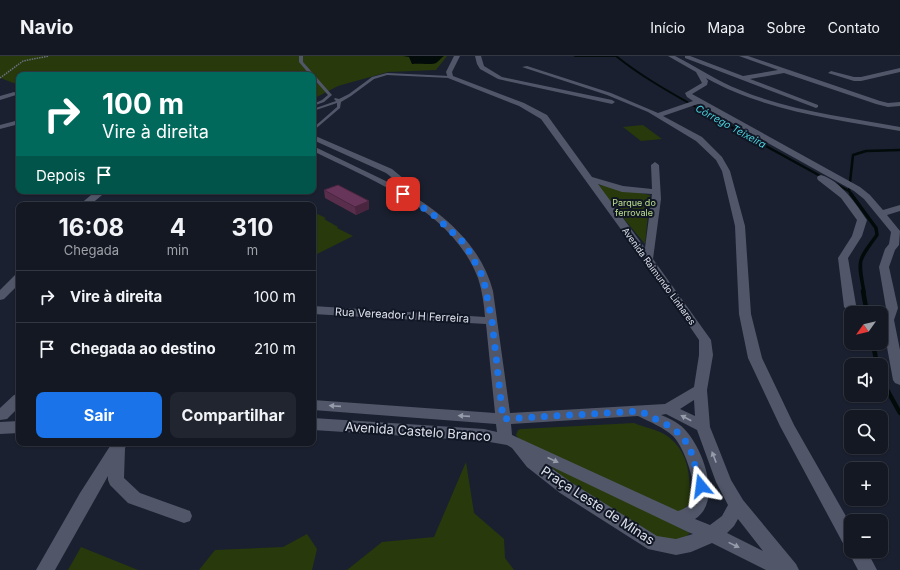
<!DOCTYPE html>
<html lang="pt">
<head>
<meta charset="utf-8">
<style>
  :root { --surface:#141823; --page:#212530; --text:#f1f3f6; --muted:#9da0a6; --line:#333741; --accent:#1a73e8 }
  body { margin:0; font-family:Inter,sans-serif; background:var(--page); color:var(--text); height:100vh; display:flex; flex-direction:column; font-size:15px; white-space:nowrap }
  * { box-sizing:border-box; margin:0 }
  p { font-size:13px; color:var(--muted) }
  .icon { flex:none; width:22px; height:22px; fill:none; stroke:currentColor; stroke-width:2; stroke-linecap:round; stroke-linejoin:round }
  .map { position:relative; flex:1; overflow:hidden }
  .panel { position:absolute; left:16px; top:146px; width:300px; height:244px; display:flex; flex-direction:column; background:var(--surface); border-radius:8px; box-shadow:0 1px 3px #0004,0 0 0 1px var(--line) }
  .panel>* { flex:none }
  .banner { position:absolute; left:16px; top:16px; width:300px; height:122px; border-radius:8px; box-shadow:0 1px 3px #0004,0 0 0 1px var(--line); background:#00695c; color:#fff; overflow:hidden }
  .needle { width:26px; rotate:236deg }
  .buttons { position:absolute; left:844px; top:250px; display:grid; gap:8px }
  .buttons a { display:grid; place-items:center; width:44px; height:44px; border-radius:8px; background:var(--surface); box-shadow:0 1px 3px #0004,0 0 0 1px var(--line); font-size:20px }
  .pin { position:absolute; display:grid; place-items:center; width:34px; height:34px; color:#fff; margin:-17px; border-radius:8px; box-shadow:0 2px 6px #0006 }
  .me { position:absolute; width:44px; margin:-22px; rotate:344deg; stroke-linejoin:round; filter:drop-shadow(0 0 3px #0008) }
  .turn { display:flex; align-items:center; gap:14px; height:84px; padding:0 20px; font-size:18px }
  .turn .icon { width:52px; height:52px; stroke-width:2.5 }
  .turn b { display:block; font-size:28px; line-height:34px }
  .then { display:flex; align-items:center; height:38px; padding:0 20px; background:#0003; gap:8px; font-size:15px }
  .eta { display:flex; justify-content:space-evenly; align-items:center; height:68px; text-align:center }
  .eta b { font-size:24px; font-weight:700; line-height:28px }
  .cta { display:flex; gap:8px; margin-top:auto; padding:8px 20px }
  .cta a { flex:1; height:46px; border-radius:8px; background:var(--accent); color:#fff; font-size:16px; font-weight:700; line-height:46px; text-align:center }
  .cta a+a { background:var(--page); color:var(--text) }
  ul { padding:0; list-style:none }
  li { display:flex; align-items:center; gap:12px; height:52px; padding:0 20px; border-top:1px solid var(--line) }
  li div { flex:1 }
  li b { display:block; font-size:15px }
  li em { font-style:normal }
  header { display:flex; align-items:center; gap:24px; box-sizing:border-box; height:56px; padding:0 20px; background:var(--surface); border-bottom:1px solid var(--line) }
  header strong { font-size:19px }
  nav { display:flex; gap:22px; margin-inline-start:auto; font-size:14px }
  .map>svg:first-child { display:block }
</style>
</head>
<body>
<header>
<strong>Navio</strong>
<nav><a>Início</a><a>Mapa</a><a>Sobre</a><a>Contato</a></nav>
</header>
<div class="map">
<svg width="900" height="514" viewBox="0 0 900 514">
  <rect width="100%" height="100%" fill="#1a202f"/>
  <path fill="#28390c" d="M0,0H447L436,14L388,16L338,30L313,43V19H19V29L0,22Z
    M643,69L662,83L641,85L623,71Z
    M595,128L650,139L645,188Z
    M313,156L326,162L324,163L338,171L337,172L353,180L313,200Z
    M634,367C644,371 655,373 664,378C690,394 690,420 690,447L681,456H668L519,383L516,379L518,374L521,373Z
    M539,400L690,477L680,486L657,482L564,422Z
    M466,406L474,457L504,483L505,502L514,514H347L382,486L434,481Z
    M307,478L317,493L312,514H199L215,494L283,491Z
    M81,491L138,514H68Z"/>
  <path fill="#020a0a" d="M403,0H444C441,2 438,6 436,7C433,9 417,7 412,8L409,1Z"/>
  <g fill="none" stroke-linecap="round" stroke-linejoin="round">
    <path stroke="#020a0a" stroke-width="2" d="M575,0H616
      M616,0C647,25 681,42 715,62"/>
    <path stroke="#020a0a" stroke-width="2.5" d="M713,61L824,122
      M836,128L849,135
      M852,139L849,135L853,99L866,95L900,94"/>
    <path stroke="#020a0a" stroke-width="3.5" d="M851,138L876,172L877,179C857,206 858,203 864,236"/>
    <path stroke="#020a0a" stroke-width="4.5" d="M863,235L867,257
      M873,287L877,309
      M881,323L900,357"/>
    <path stroke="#6b707d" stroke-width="1.5" stroke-dasharray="1.5 1" stroke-linecap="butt" d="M0,22L23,5L49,0"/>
    <path fill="#515769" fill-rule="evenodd" d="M299,0H303V6L332,39L324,46L313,50V48L322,44L328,39L313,22V19H310L299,6Z
      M387,17L450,20L452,21L450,22L387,19L374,23L351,40L341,46L340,52L313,75V72L337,51V47L313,55V53L336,45L334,43L335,42L339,43L349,38L372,21Z"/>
    <path fill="#515769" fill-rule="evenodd" d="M454,0H460L452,16L453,20L524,47L547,59L592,121L623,130L652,133L651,109L655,106L659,109L661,143L653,203L711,284L713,299L707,334L710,371L718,391L731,424L743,444L796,508L799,514H766L712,487L691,496L676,499L648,493L560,437L527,411L512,392L507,389L484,385L313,374V362L484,373L497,376L496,368L313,354V344L495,357L486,268L313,258V250L485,261C484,248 482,234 478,222C452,154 373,125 313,95V90L392,128L395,124L386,117L313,84V79L392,113L404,123L401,130L398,131C440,155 480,186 493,235L510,357L665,348L694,331L699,299V284L662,230L541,63L519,50L448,22L446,16ZM598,128L622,136L652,138L645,192ZM694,344L695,360L680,353ZM666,358L697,374L716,426L728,449L722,460L710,469L695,463C722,446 704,396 687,376C681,368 671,363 661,359ZM638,360C650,366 663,371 673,380C684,391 698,429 692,444C690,450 684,453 678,455L512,379L511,368ZM546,408L688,476L693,478L676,483L657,480L572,427ZM738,463L763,495L727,477L734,470Z
      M475,0H481L484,10L502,21L612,44L615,46L612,48L498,23L480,13L477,8Z
      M668,0H675C697,11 717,25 740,34C790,55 847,61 900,71V75C834,63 765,55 706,22L708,25L707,29L692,38L860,131L870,139L883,154L900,149V155L887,159L900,175L899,189L895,194L889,211L898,252L894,264L900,294V329L895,327L893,324L882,264L886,252L879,211L885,193L889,188L891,176L864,143L854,135L698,48L663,60L702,81L722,101L730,115L745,170L751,258L762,302L794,369L851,469V495H867L877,514H858L848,495L849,492L845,491L780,370L748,302L739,258L735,170L722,115L716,104L696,85L648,56L607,39L522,11L527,10L611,37L658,57L693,45L687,41L685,37L702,27L696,16Z
      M685,0H690L743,20L778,14L739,0H748L880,45L888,47L900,46V50L888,51L876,48L784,17L750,23L818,49V51L816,52L685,2Z
      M900,12V16L861,25H854L828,17L831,15L854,21H861Z
      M14,36L16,37V39L0,44V40Z
      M19,64V68L0,73V69Z
      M821,119C841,125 856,148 867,164L862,180L848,202L856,249L866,257H851L844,251L838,202L852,180L857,164L841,142L818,124L817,122L818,120Z
      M96,135H107L90,149H79Z
      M19,218V228L4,243L0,244V234L15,219Z
      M19,338V351L7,363L0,364V352L14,339Z
      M19,365V377L0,378V366Z
      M112,387H128L125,392L124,422L140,437L190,455L192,460L190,465L184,467L128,447L110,429L108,424V420L55,514H36L80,437Z"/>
  </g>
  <path fill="#592e4d" d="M324,134L369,145V153L356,159L325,142Z"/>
  <path fill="#49253f" d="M369,145V153L356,159L355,151Z"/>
  <path fill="#68355a" stroke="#49253f" d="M338,129L369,145L355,151L324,134Z"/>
  <defs><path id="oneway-solid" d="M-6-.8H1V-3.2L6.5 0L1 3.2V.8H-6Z"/></defs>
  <g fill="#969caa">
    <use href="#oneway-solid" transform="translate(335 350) rotate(-176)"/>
    <use href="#oneway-solid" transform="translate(464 360) rotate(-176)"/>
    <use href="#oneway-solid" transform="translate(686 362) rotate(-152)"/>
    <use href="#oneway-solid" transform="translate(714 401) rotate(-111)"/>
    <use href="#oneway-solid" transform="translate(553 404) rotate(25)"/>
    <use href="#oneway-solid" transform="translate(734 489) rotate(26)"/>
  </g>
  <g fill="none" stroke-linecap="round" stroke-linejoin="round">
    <path stroke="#1a73e8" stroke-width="7" stroke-dasharray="0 12.6" d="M403,138L435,160L465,188L483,221L492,265L503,363L640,355L671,371L682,380L690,392L701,430"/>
  </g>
  <g text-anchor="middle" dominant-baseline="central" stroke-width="4" stroke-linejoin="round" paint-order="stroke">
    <g font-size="9" fill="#bce18c" stroke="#111625">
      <text x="634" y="146">Parque do<tspan x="634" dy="10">ferrovale</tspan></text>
    </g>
    <g font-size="9" fill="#dce0eb" stroke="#111625">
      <text transform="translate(659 220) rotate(54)">Avenida Raimundo Linhares</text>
    </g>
    <g font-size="10" font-style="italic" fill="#4cd8e2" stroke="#111625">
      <text transform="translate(731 70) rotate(29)">Córrego Teixeira</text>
    </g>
    <g font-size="11" fill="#dce0eb" stroke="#111625">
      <text transform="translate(402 259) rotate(3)">Rua Vereador J H Ferreira</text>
    </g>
    <g font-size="13" fill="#dce0eb" stroke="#111625">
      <text transform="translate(418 375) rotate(4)">Avenida Castelo Branco</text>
      <text transform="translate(598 449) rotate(33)">Praça Leste de Minas</text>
    </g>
  </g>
</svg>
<div class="buttons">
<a><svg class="needle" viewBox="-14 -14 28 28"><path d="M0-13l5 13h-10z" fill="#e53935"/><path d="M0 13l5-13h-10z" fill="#9da0a6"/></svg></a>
<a><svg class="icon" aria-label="sound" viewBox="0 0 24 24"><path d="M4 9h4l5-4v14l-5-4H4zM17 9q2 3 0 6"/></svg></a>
<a><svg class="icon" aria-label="search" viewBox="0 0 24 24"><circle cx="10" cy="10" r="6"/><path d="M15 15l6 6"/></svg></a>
<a>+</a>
<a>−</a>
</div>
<div class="pin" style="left:403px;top:138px;background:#d93025"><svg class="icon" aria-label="arrive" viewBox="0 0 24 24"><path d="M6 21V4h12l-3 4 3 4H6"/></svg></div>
<svg class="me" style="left:701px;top:430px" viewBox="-20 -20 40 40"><path d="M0-17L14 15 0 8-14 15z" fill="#1a73e8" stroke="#fff" stroke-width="4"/></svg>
<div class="banner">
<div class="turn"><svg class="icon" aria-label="right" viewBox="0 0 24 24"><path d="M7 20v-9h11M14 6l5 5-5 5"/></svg><div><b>100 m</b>Vire à direita</div></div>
<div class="then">Depois<svg class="icon" aria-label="arrive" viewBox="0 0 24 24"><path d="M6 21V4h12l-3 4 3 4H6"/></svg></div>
</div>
<section class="panel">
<div class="eta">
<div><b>16:08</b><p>Chegada</p></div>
<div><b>4</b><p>min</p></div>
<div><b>310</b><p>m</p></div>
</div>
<ul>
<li><svg class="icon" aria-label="right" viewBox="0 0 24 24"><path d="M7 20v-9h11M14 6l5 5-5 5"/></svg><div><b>Vire à direita</b></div><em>100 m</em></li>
<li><svg class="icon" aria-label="arrive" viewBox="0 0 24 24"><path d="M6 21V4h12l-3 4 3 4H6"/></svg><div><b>Chegada ao destino</b></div><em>210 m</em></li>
</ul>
<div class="cta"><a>Sair</a><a>Compartilhar</a></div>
</section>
</div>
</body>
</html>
